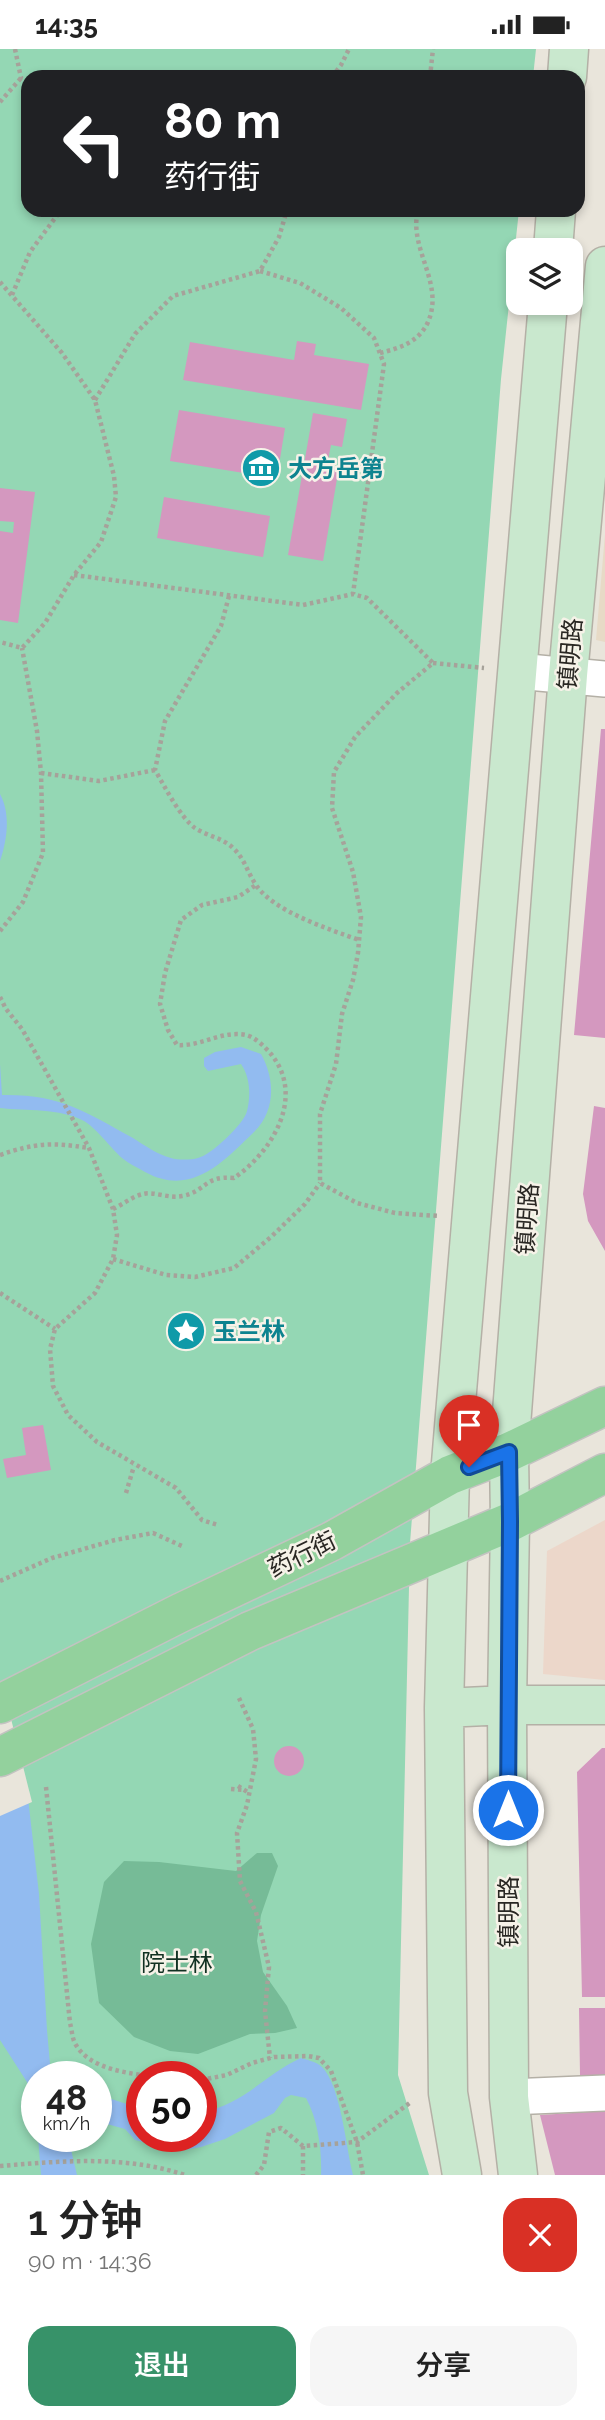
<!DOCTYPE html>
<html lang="zh">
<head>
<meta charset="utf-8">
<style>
  :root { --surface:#fff; --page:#f6f6f6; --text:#222; --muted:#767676; --accent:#379269 }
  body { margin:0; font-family:Raleway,"Noto Sans SC",sans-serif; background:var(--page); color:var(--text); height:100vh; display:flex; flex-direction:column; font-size:26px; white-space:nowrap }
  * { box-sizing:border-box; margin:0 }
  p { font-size:23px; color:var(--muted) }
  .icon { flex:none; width:38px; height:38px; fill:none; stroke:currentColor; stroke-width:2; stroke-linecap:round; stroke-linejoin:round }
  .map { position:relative; height:2126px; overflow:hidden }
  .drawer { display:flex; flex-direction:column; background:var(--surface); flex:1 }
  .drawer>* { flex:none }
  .guide { position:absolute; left:21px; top:21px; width:564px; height:147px; border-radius:21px; box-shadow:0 4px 10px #0003; background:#202124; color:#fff; overflow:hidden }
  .buttons { position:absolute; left:506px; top:189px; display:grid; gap:14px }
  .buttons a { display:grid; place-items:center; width:77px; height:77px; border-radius:14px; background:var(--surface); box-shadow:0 4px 10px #0003; font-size:35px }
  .speed { position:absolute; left:21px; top:2012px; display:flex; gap:14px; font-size:35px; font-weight:700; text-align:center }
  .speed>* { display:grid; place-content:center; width:91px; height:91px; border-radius:50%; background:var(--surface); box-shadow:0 4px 10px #0003; line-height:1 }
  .speed small { font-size:18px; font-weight:400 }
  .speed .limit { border:10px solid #d22; background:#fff; color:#111 }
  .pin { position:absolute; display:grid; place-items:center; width:60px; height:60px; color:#fff; margin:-72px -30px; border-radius:50% 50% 50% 0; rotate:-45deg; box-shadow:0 0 7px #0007 }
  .pin .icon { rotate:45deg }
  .me { position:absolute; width:77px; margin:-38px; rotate:0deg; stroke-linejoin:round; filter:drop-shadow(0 0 5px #0008) }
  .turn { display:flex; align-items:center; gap:24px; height:147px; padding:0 28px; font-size:32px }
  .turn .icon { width:91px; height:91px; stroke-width:2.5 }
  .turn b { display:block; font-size:49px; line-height:60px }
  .round { display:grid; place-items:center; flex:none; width:74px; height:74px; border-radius:21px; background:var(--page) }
  .overview { display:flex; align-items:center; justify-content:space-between; height:119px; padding:0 28px }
  h1 { font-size:42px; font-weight:600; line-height:52px }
  .primary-button { display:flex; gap:14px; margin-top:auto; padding:14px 28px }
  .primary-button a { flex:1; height:80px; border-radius:21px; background:var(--accent); color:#fff; font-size:28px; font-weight:600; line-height:80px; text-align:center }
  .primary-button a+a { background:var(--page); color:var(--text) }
  .status { display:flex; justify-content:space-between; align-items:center; height:49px; padding:0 35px; background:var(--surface); direction:ltr }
  .status svg { height:19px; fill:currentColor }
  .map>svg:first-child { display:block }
</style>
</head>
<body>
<div class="status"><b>14:35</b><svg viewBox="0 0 49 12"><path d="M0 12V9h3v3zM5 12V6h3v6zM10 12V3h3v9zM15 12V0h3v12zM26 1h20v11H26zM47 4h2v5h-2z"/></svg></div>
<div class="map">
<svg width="605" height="2126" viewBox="0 0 605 2126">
  <rect width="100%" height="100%" fill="#e9e5db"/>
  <path fill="#e7dac6" d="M605,485V593L596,591Z"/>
  <path fill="#ecd7ca" d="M605,1471V1631L543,1625L547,1502Z"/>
  <path fill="#94d7b4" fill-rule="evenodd" d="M0,0H536L533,28H28V161H519L501,330L410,1494L398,2026L429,2126H0ZM37,2028H96V2088H37ZM142,2028H201V2088H142Z"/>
  <path fill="#76bb97" d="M257,1804H272L278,1817L261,1866L257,1892L263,1923L287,1957L297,1979L275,1984L250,1985L198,2005L170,2002L134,1988L99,1954L91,1895L104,1833L124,1812L159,1813L236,1822Z"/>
  <path fill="#92bbf0" d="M0,745C11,765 7,791 0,812Z
    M241,998L261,1005C275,1030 276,1061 254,1083C222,1114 191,1148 145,1123C137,1118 129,1115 122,1109C112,1100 94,1077 84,1072C60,1059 26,1062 0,1059V1015L2,1046C60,1045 84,1062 133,1089C144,1096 158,1106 171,1109C177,1111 191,1111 198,1109C211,1106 244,1075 247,1062C251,1046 250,1028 241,1015L208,1022L204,1017V1009L215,1003Z
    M0,1642L28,1749L39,1845L47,1981L50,2015L55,2028H37V2077L27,2033L0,1991Z
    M301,2009C308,2011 317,2013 322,2018C341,2037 346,2099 353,2126H321C322,2101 318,2071 306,2049L291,2046L285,2049L274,2064L225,2090L201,2098L179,2102L135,2091L125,2080L96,2072V2045L142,2060V2088H201V2063C244,2056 265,2025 301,2009Z
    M38,2088H68L77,2126H41Z"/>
  <path fill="#e9e5db" d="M0,1639L6,1650L32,1753L0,1767Z"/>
  <path fill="#d498bf" d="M297,292L316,295L314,306L369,315L361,361L183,331L190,293L294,311Z
    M179,361L285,379L279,416L271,414L269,428L170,412Z
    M313,364L347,370L342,398L331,396L327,416L339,418L323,512L288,506Z
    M0,439L35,443L18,574L0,571V482L13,484L14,473L0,472Z
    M164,448L270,467L263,508L157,489Z
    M601,680H605V989L574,986Z
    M594,1057L605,1059V1202L588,1172L583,1145Z
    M43,1376L51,1421L7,1429L3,1410L26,1406L22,1379Z
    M274 1712a15 15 0 1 1 30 0a15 15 0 1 1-30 0Z
    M602,1699H605V1948H582L577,1723Z
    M579,1959H605V2026H580Z
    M605,2062V2126H555L540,2066Z"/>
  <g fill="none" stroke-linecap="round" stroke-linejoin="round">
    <g stroke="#b4b0a6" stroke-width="38">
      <path id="street" d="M517,622L605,630
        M509,2048L605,2044"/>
    </g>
    <g stroke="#b4b0a6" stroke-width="41">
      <path id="secondary" d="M567,28L569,0
        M553,201L556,161
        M444,1659L507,1656H605
        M462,2126L448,2044L444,1659L450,1426L548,254
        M518,2126L509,2048L507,1656L510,1473L509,1403L568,626L605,217"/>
    </g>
    <g stroke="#c3c3c1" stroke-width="41">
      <path id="primary" d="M0,1655L180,1564L332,1492L450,1426L509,1403L605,1357
        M0,1708L250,1582L510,1473L605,1424"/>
    </g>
    <path stroke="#a6a29a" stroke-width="4.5" stroke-dasharray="3.5 3.5" stroke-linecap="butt" d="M15,0L21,29L28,32
      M332,28L341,16L349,0
      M430,28L433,0
      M0,53L21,29
      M260,222L300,234L341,259L374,289L384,315L353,545
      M0,233L62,304L95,351L114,427L116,448L101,493L74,526L45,574L22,599L0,593
      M12,246L30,203L61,161
      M380,304C400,299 419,293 428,273C445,234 408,200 418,161
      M95,351L135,285L173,247L260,222L279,188L287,161
      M74,526L303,556L353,545L367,549L433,614L397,644L355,688L334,723L332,759L353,823L361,868L358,904L353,931L342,965L336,1015L320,1065V1134L357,1154L395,1164L439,1167
      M229,547L221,577L165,672L155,721C165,738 180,768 195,779C207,787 223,789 233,799C245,810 247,823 256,836C274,863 329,880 359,891
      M433,614L484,619
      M41,724L99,732L155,721
      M0,882L23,853L43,804L41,724L37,682L22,599
      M0,948L6,960L22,980L89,1099L113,1160L117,1186L113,1210L95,1244L55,1280L50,1300L53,1337L68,1366L97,1393L176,1439L202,1471L218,1476
      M0,1106C35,1094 52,1093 88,1099
      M113,1160C122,1156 133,1147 143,1145C153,1142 170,1150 182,1147C206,1143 204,1126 234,1129C272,1103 306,1048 271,1005C265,998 255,988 246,986C222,981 200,998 177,996L168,981L160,955L165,924L181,871L202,856L238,848L256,836
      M113,1210L166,1226L195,1228L234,1219L271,1188L305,1155L320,1134
      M0,1244L55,1280
      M126,1444L134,1417
      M0,1532L52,1509L115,1491L153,1484L182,1497
      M239,1649L253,1680L256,1710L247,1756L237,1784L240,1832L256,1863L269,1918L265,1962L270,2009
      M238,1737L249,1744
      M46,1738L70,1974C72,1981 72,1990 76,1996C91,2021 129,2024 155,2028
      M231,1740L243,1741
      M201,2031L227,2026L252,2014L274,2008L308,2007L319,2009L331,2022L357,2093L363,2126
      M303,2097V2126
      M0,2117C62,2112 125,2106 185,2126
      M256,2126L264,2116L269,2083L281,2079L303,2097L357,2093L411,2053"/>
    <use href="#street" stroke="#fff" stroke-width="35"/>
    <use href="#secondary" stroke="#c9e8ce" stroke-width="38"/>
    <use href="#primary" stroke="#93d19d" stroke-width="38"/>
  </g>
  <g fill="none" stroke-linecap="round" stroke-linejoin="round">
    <g stroke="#114b97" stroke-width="18">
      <path id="route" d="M469,1418L509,1403L510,1473L508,1761"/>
    </g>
    <use href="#route" stroke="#1a73e8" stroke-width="12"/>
  </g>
  <defs>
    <g id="museum-disc" transform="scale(2.0125)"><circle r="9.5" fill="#0f9aa8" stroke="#f6f2e8"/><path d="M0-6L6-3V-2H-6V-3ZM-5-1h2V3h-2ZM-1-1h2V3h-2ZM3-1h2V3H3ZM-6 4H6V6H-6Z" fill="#fff"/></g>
    <g id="sight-disc" transform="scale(2.0125)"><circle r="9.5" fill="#0f9aa8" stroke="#f6f2e8"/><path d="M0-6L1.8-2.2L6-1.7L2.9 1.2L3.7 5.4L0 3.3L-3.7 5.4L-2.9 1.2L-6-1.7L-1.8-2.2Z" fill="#fff"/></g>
  </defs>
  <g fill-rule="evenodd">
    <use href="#museum-disc" x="261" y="419"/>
    <use href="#sight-disc" x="186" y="1282"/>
  </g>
  <g text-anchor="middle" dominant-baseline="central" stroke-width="5" stroke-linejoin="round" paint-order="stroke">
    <g font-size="24" font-weight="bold" fill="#0d838f" stroke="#f6f2e8" text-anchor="start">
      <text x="288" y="419">大方岳第</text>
      <text x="213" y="1282">玉兰林</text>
    </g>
    <g font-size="24" fill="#292723" stroke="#f6f2e8">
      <text transform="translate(570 605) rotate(-85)">镇明路</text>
      <text transform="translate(527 1170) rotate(-86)">镇明路</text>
      <text transform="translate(302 1505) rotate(-26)">药行街</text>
      <text transform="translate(508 1863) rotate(-90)">镇明路</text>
    </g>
    <g font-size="24" fill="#113122" stroke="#f6f2e8">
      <text x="177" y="1913">院士林</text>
    </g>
  </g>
</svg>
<div class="buttons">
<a><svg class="icon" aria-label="layers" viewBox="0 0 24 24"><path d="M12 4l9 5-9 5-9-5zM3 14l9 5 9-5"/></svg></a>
</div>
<div class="speed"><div>48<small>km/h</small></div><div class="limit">50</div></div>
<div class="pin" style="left:469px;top:1418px;background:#d93025"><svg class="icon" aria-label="arrive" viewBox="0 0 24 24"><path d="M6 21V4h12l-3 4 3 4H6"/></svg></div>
<svg class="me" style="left:508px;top:1761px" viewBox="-20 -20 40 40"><circle r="17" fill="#1a73e8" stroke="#fff" stroke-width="3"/><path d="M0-11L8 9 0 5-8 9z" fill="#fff"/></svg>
<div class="guide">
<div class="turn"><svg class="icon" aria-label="left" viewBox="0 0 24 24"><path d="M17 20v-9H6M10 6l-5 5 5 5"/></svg><div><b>80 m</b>药行街</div></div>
</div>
</div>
<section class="drawer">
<div class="overview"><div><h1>1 分钟</h1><p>90 m · 14:36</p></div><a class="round" style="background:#d93025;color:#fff"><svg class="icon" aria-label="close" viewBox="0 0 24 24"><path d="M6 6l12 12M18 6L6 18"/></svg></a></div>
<div class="primary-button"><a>退出</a><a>分享</a></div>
</section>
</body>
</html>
